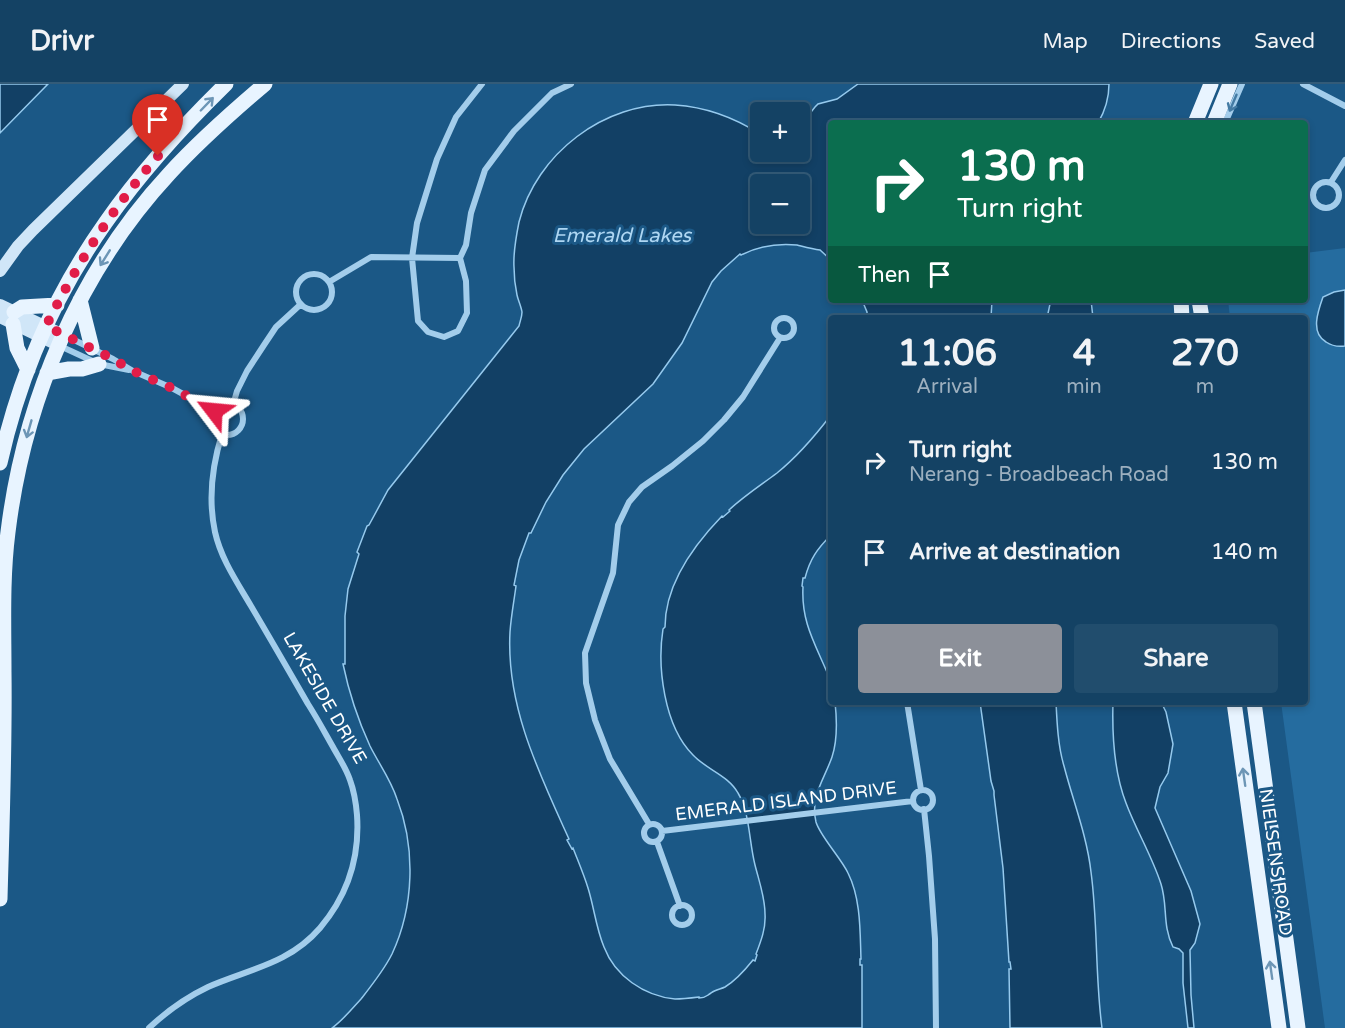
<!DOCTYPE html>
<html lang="en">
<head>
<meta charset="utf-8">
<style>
  :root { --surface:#144264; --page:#214d6d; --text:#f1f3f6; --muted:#9db0bf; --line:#335b78; --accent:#8c9099 }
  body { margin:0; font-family:"Varela Round",sans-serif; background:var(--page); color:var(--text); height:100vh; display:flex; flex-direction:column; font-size:22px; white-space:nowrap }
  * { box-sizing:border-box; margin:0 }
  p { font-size:20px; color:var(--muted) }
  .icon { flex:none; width:33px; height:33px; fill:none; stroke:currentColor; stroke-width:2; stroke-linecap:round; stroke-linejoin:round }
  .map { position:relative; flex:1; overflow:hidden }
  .drawer { position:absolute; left:828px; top:231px; width:480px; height:390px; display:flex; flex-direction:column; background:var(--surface); border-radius:6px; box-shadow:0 3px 9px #0003,0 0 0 2px var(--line) }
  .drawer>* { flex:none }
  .guide { position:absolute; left:828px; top:36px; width:480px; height:183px; border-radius:6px; box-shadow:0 3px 9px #0003,0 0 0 2px var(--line); background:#0b6e4f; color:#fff; overflow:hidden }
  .controls { position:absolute; left:750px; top:18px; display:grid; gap:12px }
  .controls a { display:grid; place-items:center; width:60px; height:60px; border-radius:6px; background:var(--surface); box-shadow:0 3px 9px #0003,0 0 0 2px var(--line); font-size:30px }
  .pin { position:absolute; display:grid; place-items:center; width:51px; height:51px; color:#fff; margin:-62px -26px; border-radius:50% 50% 50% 0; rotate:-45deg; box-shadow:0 0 6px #0007 }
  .pin .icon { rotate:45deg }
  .me { position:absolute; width:66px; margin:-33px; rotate:299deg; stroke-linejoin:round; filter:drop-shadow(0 0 4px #0008) }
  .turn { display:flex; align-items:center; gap:21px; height:126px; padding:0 30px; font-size:27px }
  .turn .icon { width:78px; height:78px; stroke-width:2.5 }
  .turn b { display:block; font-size:42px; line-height:51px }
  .then { display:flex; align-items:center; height:57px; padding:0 30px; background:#0003; gap:12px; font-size:22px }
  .eta { display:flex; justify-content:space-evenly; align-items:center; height:102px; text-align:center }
  .eta b { font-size:36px; font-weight:700; line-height:42px }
  .primary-button { display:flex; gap:12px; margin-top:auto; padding:12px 30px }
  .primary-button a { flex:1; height:69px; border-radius:6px; background:var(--accent); color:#fff; font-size:24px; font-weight:700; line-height:69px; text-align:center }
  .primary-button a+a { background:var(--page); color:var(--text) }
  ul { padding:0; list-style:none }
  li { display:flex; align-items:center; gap:18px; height:90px; padding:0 30px }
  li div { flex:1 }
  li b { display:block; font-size:22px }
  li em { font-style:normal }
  header { display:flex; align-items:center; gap:36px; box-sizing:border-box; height:84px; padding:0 30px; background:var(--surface); border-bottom:2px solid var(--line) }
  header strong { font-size:28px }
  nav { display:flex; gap:33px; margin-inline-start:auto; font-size:21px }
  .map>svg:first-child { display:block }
</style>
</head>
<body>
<header>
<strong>Drivr</strong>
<nav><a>Map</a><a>Directions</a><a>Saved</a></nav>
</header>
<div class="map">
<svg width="1345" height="944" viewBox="0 0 1345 944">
  <rect width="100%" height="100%" fill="#1b5886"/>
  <path fill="#256c9f" d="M1345,164V944H1325L1281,618H1305V234H1230L1228,216H1305V169Z"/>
  <path fill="#124065" stroke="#96caee" stroke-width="1.5" fill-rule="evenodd" d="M0,0H48L0,49Z
    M858,0H1109C1109,13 1105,27 1098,39H1048L1034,35L1029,36L1027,39H831V176L820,166C812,165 805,163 797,161C777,159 759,162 741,171L740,170L721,187L712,198L682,259L653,300L584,365L563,391L546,418L531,449H529L519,476L514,501L516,502C514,517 511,533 510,548C506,622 539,689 569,755L567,756L572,765L573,764C578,777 584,791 588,804C594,823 596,844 604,863C615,892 644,912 675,915C683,915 691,914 699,913V914C706,914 706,912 711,909C715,906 721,905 725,903C735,897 745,886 753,876L755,877L757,871L756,870C761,857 766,844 765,830C765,813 759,797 755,781C749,758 750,729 738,709C728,691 707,686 693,671C664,642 657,583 663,545L665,543C665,500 693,462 722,432L723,433L730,427L729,426C744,412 761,401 777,389C798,372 815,352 831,331V451C817,465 810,475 805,494H803L802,502L803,503C801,539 816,561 829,593L831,600V618H835C837,636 838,655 832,673C824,696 810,712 816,738C820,752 841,774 848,789C861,815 860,847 861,875H860V881H862V944H332C343,936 352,925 361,915C372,901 384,886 392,870C414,823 416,764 397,715C391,696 379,680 370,662C358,636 349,609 343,580H345V532L348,505L359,470L357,468L367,442L369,441L388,406L519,242C520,237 522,233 522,228C521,222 518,216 517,211C515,202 514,192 514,183C513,168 516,153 519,138C536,70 605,17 675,21C706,23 735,34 760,50V68H800V42L815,23L818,20L837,15ZM760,100H800V140H760Z
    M1345,206V262C1338,263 1332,262 1326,258C1310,249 1318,227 1323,213L1334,208Z
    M862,216H992L991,234H867V228Z
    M1052,216H1091L1093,234H1047L1050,220Z
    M980,618H1056C1057,639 1058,662 1064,682C1073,717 1087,752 1091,788C1098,840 1095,892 1102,944H1010L1009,885H1011L1010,878H1009L1003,784L994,711V707L991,697Z
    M1113,618H1161L1166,628L1173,660L1168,689L1160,703L1155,724L1191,807L1200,840L1195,859L1190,866L1191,911L1194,944H1188L1183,899V869L1179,865L1173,863C1162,841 1168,822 1161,800C1152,772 1136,746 1126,719C1114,688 1112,650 1113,618Z"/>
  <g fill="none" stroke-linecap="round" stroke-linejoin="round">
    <path stroke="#a3cdeb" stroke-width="6" d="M482,0L456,33L437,75L417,139L412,174L418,237L428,248L444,253L458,247L467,229L466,197L460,174L466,161L471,129L485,86L514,47L552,9L571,0
      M1303,0L1345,22
      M1225,39L1242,0
      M1313 111a13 13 0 1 1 26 0a13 13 0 1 1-26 0Z
      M1331,98L1345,76
      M296 208a18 18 0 1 1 36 0a18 18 0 1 1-36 0Z
      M329,198L371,173L460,174
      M774 244a10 10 0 1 1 20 0a10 10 0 1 1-20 0Z
      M64,251L113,275L133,287L172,304L214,327
      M60,262L99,280L129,286
      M211 335a16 16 0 1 1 32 0a16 16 0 1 1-32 0Z
      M233,321L237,307L247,287L264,261L276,243L301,220
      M907,618L921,706
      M913 716a10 10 0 1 1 20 0a10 10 0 1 1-20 0Z
      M924,725L929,772L935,855L936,944
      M644 749a9 9 0 1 1 18 0a9 9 0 1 1-18 0Z
      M649,740L610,675L595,636L586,599L585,569L613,489L618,441L629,418L642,403L672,382L703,357L724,336L743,313L780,254
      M662,747L913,717
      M657,758L680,822
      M672 831a10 10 0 1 1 20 0a10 10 0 1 1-20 0Z
      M149,944C166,928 187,913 208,903C249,885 289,880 320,844C347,812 360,774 357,731C356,719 354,707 350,696C346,684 339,674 333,663C325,649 317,634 308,620C289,587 270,554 251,522C237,498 221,475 215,448C208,415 212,382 222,350"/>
    <path stroke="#d0e6f8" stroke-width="12" d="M0,187L18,162L33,146L183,0
      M0,221L63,251
      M0,233L58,261"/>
    <path stroke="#e8f4ff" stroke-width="15" d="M1195,39L1211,0
      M1214,39L1230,0
      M80,216L92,264
      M1181,216L1182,234
      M1199,216L1202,234
      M14,228L22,223L57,221
      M13,240L17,264L28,286
      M47,289L69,285H82L99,280
      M0,379C19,293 55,210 106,138C141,88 183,42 226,0
      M1234,618L1279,944
      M1254,618L1298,944
      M0,815C2,739 5,664 4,588C4,541 2,495 8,448C24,317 79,187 169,90C199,57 232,28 265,0"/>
  </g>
  <defs><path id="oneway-shaft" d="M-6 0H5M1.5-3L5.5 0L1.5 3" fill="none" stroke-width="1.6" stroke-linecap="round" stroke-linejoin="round" transform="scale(1.5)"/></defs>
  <use stroke="#447ba4" href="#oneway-shaft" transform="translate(1233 19) rotate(113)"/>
  <g stroke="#6d96b6">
    <use href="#oneway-shaft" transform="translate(207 20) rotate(-46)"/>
    <use href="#oneway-shaft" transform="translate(105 174) rotate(122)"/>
    <use href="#oneway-shaft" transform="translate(29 345) rotate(106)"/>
    <use href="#oneway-shaft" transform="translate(1244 693) rotate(-98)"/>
    <use href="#oneway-shaft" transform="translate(1271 886) rotate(-98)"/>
  </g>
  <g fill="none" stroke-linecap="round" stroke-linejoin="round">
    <path stroke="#e11d48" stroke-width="10" stroke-dasharray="0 18" d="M158,72C112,125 77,180 46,242L113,275L133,287L172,304L214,327"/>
  </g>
  <g text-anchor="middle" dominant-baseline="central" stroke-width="6" stroke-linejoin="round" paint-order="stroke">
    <g font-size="18" fill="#fff" stroke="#1b5886">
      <text transform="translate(325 614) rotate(60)">LAKESIDE DRIVE</text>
      <text transform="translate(786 717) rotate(-7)">EMERALD ISLAND DRIVE</text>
      <text transform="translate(1276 778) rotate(82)">NIELSENS ROAD</text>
    </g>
    <g font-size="20" font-style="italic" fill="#afd7f3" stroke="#1b5886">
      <text x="622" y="152">Emerald Lakes</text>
    </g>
  </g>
</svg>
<div class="controls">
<a>+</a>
<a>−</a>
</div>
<div class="pin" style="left:158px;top:72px;background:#d93025"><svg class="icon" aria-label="arrive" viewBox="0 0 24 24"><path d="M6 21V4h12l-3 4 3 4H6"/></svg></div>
<svg class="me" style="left:214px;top:327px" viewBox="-20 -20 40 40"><path d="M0-17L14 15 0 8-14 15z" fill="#e11d48" stroke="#fff" stroke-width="4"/></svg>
<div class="guide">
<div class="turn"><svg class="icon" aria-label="right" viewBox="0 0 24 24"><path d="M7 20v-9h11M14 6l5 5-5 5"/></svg><div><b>130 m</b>Turn right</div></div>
<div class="then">Then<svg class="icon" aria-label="arrive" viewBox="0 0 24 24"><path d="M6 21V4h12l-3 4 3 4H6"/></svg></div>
</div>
<section class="drawer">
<div class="eta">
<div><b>11:06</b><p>Arrival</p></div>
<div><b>4</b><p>min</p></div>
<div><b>270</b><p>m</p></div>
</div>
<ul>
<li><svg class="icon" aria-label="right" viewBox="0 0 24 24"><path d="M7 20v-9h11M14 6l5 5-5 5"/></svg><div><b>Turn right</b><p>Nerang - Broadbeach Road</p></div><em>130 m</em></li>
<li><svg class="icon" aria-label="arrive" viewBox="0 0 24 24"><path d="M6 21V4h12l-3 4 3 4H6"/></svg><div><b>Arrive at destination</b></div><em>140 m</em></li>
</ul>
<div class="primary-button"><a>Exit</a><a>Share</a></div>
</section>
</div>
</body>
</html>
